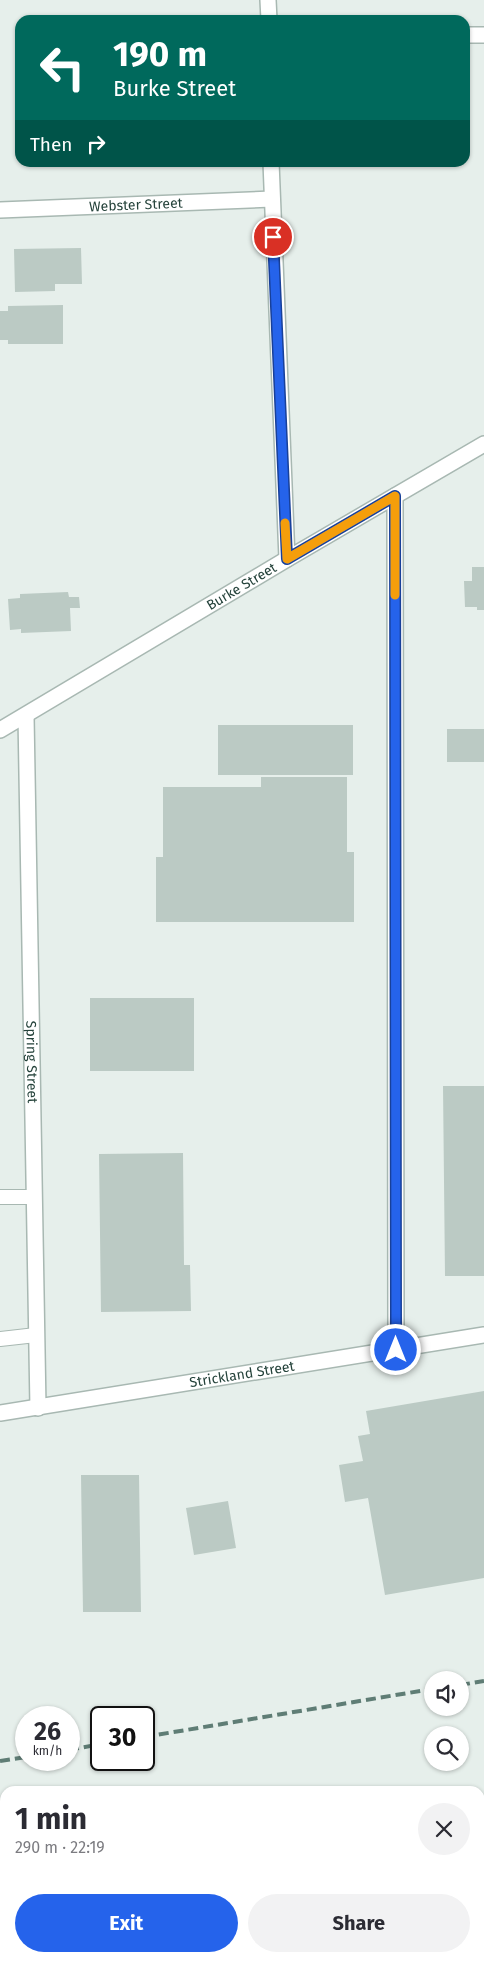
<!DOCTYPE html>
<html lang="en">
<head>
<meta charset="utf-8">
<style>
  :root { --surface:#fff; --page:#f2f2f3; --text:#2b2b33; --muted:#7c7c81; --accent:#2563eb }
  body { margin:0; font-family:"Fira Sans",sans-serif; background:var(--page); color:var(--text); height:100vh; display:flex; flex-direction:column; font-size:19px; white-space:nowrap }
  * { box-sizing:border-box; margin:0 }
  p { font-size:16px; color:var(--muted) }
  .icon { flex:none; width:28px; height:28px; fill:none; stroke:currentColor; stroke-width:2; stroke-linecap:round; stroke-linejoin:round }
  .map { position:relative; flex:1; overflow:hidden }
  .sheet { position:absolute; left:0px; top:1786px; width:485px; height:176px; display:flex; flex-direction:column; background:var(--surface); border-radius:15px 15px 0 0; box-shadow:0 1px 4px #0004 }
  .sheet>* { flex:none }
  .guide { position:absolute; left:15px; top:15px; width:455px; height:152px; border-radius:15px; box-shadow:0 1px 4px #0004; background:#00695c; color:#fff; overflow:hidden }
  .tools { position:absolute; left:424px; top:1671px; display:grid; gap:10px }
  .tools a { display:grid; place-items:center; width:45px; height:45px; border-radius:50%; background:var(--surface); box-shadow:0 1px 4px #0004; font-size:25px }
  .speed { position:absolute; left:15px; top:1706px; display:flex; gap:10px; font-size:25px; font-weight:700; text-align:center }
  .speed>* { display:grid; place-content:center; width:65px; height:65px; border-radius:50%; background:var(--surface); box-shadow:0 1px 4px #0004; line-height:1 }
  .speed small { font-size:12px; font-weight:400 }
  .speed .limit { border:2px solid #111; border-radius:8px; background:#fff; color:#111 }
  .pin { position:absolute; display:grid; place-items:center; width:42px; height:42px; color:#fff; margin:-21px; border:2px solid #fff; border-radius:50%; box-shadow:0 1px 5px #0007 }
  .me { position:absolute; width:55px; margin:-28px; rotate:0deg; stroke-linejoin:round; filter:drop-shadow(0 0 4px #0008) }
  .turn { display:flex; align-items:center; gap:18px; height:105px; padding:0 15px; font-size:22px }
  .turn .icon { width:65px; height:65px; stroke-width:2.5 }
  .turn b { display:block; font-size:35px; line-height:42px }
  .then { display:flex; align-items:center; height:48px; padding:0 15px; background:#0003; gap:10px; font-size:19px }
  .round { display:grid; place-items:center; flex:none; width:52px; height:52px; border-radius:26px; background:var(--page) }
  .overview { display:flex; align-items:center; justify-content:space-between; height:85px; padding:0 15px }
  h1 { font-size:30px; font-weight:700; line-height:38px }
  .cta { display:flex; gap:10px; margin-top:auto; padding:10px 15px }
  .cta a { flex:1; height:58px; border-radius:30px; background:var(--accent); color:#fff; font-size:20px; font-weight:700; line-height:58px; text-align:center }
  .cta a+a { background:var(--page); color:var(--text) }
  .map>svg:first-child { display:block }
</style>
</head>
<body>
<div class="map">
<svg width="484" height="1962" viewBox="0 0 484 1962">
  <rect width="100%" height="100%" fill="#e6efeb"/>
  <path fill="#bbcac4" d="M81,248L82,284H55V291L15,292L14,249Z
    M63,305V344H8V340H0V311H8V306Z
    M472,567H484V610H477V607H465L464,581H472Z
    M68,592L69,597H79L80,608H70L71,631L21,633V629L10,630L8,599L20,598V594Z
    M218,725H353V775H218Z
    M447,729H484V762H447Z
    M261,777H347V852H354V922H156V857H163V787H261Z
    M90,998H194V1071H90Z
    M443,1086H484V1276H445Z
    M183,1153L184,1265H190L191,1311L101,1312L99,1154Z
    M484,1391V1578L385,1595L368,1498L345,1502L339,1465L363,1461L358,1436L370,1434L366,1411Z
    M81,1475H139L141,1612H83Z
    M228,1501L236,1548L194,1555L186,1508Z"/>
  <g fill="none" stroke-linecap="round" stroke-linejoin="round">
    <g stroke="#a8b8b2" stroke-width="16">
      <path id="service" d="M0,1197H34
        M0,1339L36,1335
        M434,1958L436,1962"/>
    </g>
    <g stroke="#a8b8b2" stroke-width="18">
      <g id="minor">
        <path d="M268,0L269,20"/>
        <path d="M465,35H484"/>
        <path d="M271,162L287,559"/>
        <path id="s1" d="M0,210L272,199"/>
        <path d="M395,496L396,1350"/>
        <path id="s2" d="M26,716L38,1408"/>
        <path id="s3" d="M0,730L287,559L484,444"/>
        <path id="s4" d="M0,1413L484,1335"/>
        <path d="M480,1928H484"/>
        <path d="M301,1962L327,1958"/>
      </g>
    </g>
    <use href="#service" stroke="#fff" stroke-width="14"/>
    <use href="#minor" stroke="#fff" stroke-width="15"/>
    <path stroke="#5f7d75" stroke-width="4" stroke-dasharray="10 5" stroke-linecap="butt" d="M460,1685L484,1681
      M144,1737L432,1689
      M69,1750L101,1744
      M0,1761L26,1757"/>
  </g>
  <g fill="none" stroke-linecap="round" stroke-linejoin="round">
    <g stroke="#184099" stroke-width="12">
      <path id="route" d="M273,237L287,559L395,496L396,1350"/>
    </g>
    <use href="#route" stroke="#2563eb" stroke-width="9"/>
    <path stroke="#f59e0b" stroke-width="9" d="M285,523L287,559L395,496V595"/>
  </g>
  <g text-anchor="middle" dominant-baseline="central" stroke-width="4.5" stroke-linejoin="round" paint-order="stroke">
    <g font-size="14" fill="#24423a" stroke="#f7fbf9">
      <text stroke="none"><textPath href="#s1" startOffset="136">Webster Street</textPath></text>
      <text stroke="none"><textPath href="#s3" startOffset="281">Burke Street</textPath></text>
      <text stroke="none"><textPath href="#s2" startOffset="346">Spring Street</textPath></text>
      <text stroke="none"><textPath href="#s4" startOffset="245">Strickland Street</textPath></text>
    </g>
  </g>
</svg>
<div class="tools">
<a><svg class="icon" aria-label="sound" viewBox="0 0 24 24"><path d="M4 9h4l5-4v14l-5-4H4zM17 9q2 3 0 6"/></svg></a>
<a><svg class="icon" aria-label="search" viewBox="0 0 24 24"><circle cx="10" cy="10" r="6"/><path d="M15 15l6 6"/></svg></a>
</div>
<div class="speed"><div>26<small>km/h</small></div><div class="limit">30</div></div>
<div class="pin" style="left:273px;top:237px;background:#d93025"><svg class="icon" aria-label="arrive" viewBox="0 0 24 24"><path d="M6 21V4h12l-3 4 3 4H6"/></svg></div>
<svg class="me" style="left:396px;top:1350px" viewBox="-20 -20 40 40"><circle r="17" fill="#2563eb" stroke="#fff" stroke-width="3"/><path d="M0-11L8 9 0 5-8 9z" fill="#fff"/></svg>
<div class="guide">
<div class="turn"><svg class="icon" aria-label="left" viewBox="0 0 24 24"><path d="M17 20v-9H6M10 6l-5 5 5 5"/></svg><div><b>190 m</b>Burke Street</div></div>
<div class="then">Then<svg class="icon" aria-label="right" viewBox="0 0 24 24"><path d="M7 20v-9h11M14 6l5 5-5 5"/></svg></div>
</div>
<section class="sheet">
<div class="overview"><div><h1>1 min</h1><p>290 m · 22:19</p></div><a class="round"><svg class="icon" aria-label="close" viewBox="0 0 24 24"><path d="M6 6l12 12M18 6L6 18"/></svg></a></div>
<div class="cta"><a>Exit</a><a>Share</a></div>
</section>
</div>
</body>
</html>
